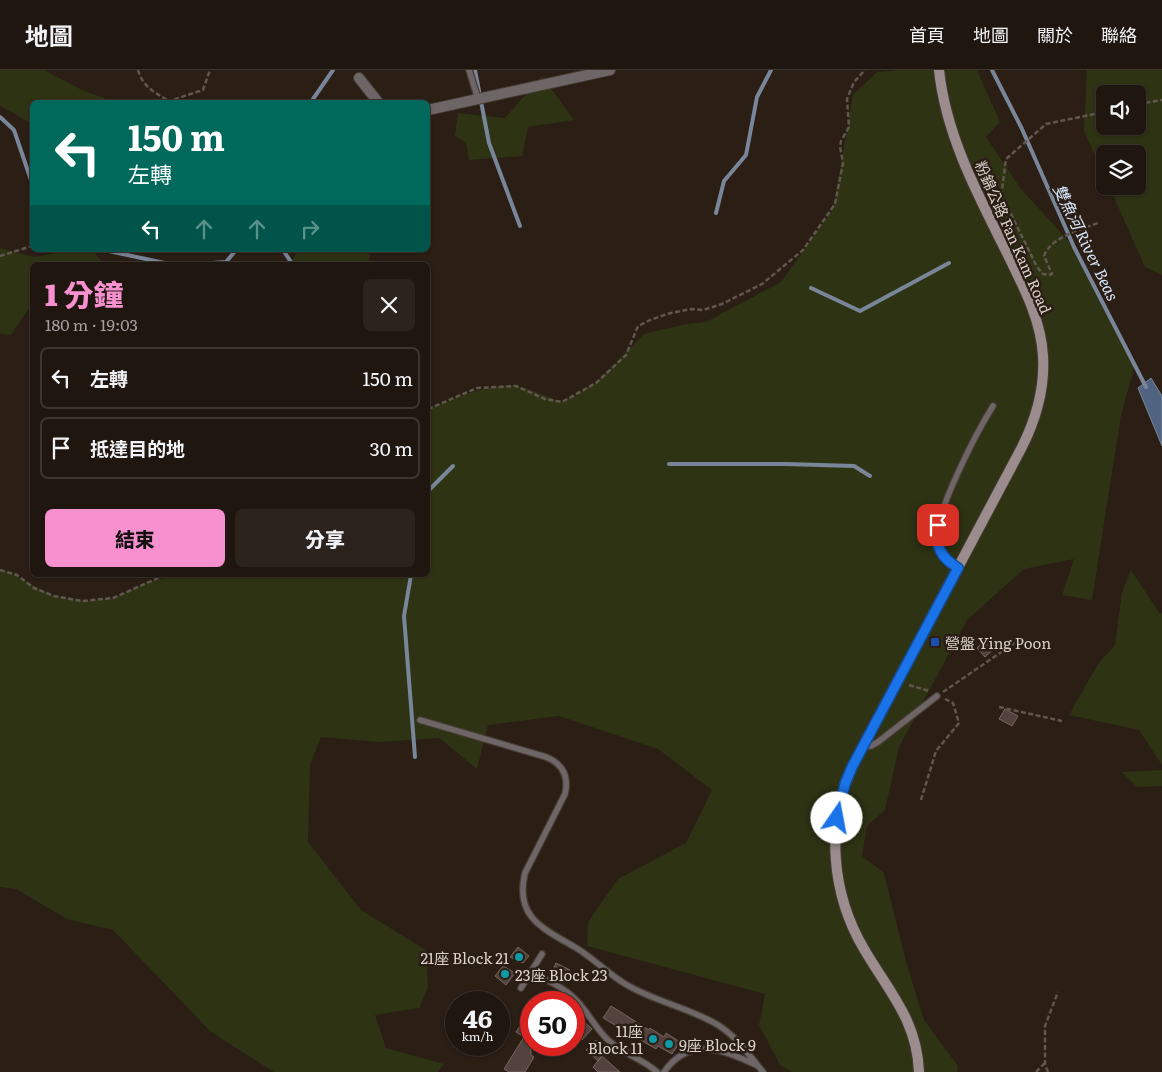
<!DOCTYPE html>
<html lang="zh-TW">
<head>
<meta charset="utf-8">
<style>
  :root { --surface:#201610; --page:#2d231e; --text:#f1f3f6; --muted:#a29f9f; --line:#3d3530; --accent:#f790ce }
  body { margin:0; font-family:Literata,"Noto Sans TC",serif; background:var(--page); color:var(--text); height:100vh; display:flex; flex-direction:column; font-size:19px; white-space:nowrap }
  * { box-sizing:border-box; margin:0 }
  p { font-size:16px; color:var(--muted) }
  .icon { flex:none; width:28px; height:28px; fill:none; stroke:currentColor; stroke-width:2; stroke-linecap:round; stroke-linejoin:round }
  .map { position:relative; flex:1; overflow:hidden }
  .sheet { position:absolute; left:30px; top:192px; width:400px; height:315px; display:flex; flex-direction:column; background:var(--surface); border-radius:8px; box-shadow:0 1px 4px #0004,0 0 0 1px var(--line) }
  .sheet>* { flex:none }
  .guide { position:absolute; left:30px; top:30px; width:400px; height:152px; border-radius:8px; box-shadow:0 1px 4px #0004,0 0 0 1px var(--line); background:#00695c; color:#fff; overflow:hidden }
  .fabs { position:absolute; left:1096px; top:15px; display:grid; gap:10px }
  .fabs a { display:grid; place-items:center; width:50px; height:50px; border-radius:8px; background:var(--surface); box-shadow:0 1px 4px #0004,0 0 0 1px var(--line); font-size:25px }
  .speed { position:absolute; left:445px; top:921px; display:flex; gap:10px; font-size:25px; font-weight:700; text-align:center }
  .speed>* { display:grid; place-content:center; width:65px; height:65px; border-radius:50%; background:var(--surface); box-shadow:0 1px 4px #0004,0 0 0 1px var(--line); line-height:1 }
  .speed small { font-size:12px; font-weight:400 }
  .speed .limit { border:8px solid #d22; background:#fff; color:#111 }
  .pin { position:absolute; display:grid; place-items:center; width:42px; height:42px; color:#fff; margin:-21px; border-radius:10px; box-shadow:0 2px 8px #0006 }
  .me { position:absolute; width:55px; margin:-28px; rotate:12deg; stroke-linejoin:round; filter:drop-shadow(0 0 4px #0008) }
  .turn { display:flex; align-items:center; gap:18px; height:105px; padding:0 15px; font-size:22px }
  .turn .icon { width:65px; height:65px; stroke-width:2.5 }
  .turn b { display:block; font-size:35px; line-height:42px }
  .lanes { display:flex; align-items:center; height:48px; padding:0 15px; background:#0003; justify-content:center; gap:25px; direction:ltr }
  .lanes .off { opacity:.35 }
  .round { display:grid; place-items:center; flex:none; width:52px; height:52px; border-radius:8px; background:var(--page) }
  .overview { display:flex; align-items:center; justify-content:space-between; height:85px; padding:0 15px }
  h1 { font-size:30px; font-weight:800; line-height:38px; color:var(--accent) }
  .action { display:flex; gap:10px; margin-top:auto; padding:10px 15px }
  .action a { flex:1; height:58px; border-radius:8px; background:var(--accent); color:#111; font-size:20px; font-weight:800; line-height:58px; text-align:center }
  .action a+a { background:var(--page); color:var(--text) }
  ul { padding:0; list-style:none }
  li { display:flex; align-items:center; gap:15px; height:62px; margin:0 10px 8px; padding:0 5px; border:2px solid var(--line); border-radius:8px }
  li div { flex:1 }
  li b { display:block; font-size:19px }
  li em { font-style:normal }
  header { display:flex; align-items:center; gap:30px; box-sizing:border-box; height:70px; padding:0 25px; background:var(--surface); border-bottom:1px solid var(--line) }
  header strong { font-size:24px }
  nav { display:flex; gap:28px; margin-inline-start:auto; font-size:18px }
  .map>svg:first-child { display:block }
</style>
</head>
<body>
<header>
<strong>地圖</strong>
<nav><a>首頁</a><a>地圖</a><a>關於</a><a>聯絡</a></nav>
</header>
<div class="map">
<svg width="1162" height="1002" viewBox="0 0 1162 1002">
  <rect width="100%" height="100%" fill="#2a1e15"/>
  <path fill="#2e3314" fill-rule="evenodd" d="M0,0H44L82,20L115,32H32V53L29,52L0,36Z
    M901,0H977L1000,52L986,67L1021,119L1074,177L1135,295L1121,345L1092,530L1062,525L1074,489L1024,499L967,550L899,677L885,740L867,756L862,786L884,803L907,895L924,950L958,996L957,1002H792L780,995L759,955L765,924L587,876L588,852L618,809L686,773L712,720L658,679L559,646L488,655L477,699L439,668L379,672L321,667L310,695L308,772L361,840L426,880L428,918L419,938L375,945L386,978L444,994L438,1002H274L211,962L113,860L67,849L16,819L0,817V499L17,505L19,508L54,526L87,531L113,528L148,512L175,505H428V339C450,330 494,311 518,316C533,320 548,327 562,332L596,313L644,264L686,254L706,252L781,212L833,139L853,25L877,2Z
    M1087,0H1162V205L1145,197L1109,116H1138V84H1105V108L1084,61ZM1105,24H1138V56H1105Z
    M542,6L574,50L528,57L522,86L469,90L466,73L455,66L458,43L505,48Z
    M0,178L34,187L73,180H89L95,183L104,195H32V233L11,265L0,264Z
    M298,180H371L368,195H290Z
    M1131,500L1160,544L1162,543V695L1139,660L1069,645L1098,594L1115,575L1122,522Z
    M1162,700V716L1137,717L1122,702Z"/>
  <path fill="#506482" stroke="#798598" d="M1151,308L1162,326V376L1138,318Z"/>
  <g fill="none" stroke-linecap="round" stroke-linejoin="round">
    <path stroke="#798598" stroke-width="4" d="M475,0L489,73L520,156
      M992,0L1022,59L1074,177L1146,317
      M311,32L333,0
      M0,47L14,60L32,113
      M716,143L724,111L746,85L757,27L771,0
      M104,180L174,195
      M283,180L293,195
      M184,195L226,192L236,180
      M811,218L860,241L949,193
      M669,394H786L854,396L870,406
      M428,421L453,396
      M411,505L404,546L415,687"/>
  </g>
  <path fill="#53423d" stroke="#76645e" d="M985,570L994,579L985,587L977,578Z
    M1005,639L1018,646L1012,656L999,649Z
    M518,877L529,886L523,893L510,887Z
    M556,893L570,900L564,913L550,906Z
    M503,896L515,903L506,915L495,906Z
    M611,936L649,960L650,958L664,967L666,963L680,972L672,984L658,976L656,979L603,948Z
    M580,948L592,959L582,970L574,962V955Z
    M523,951L531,956V985L534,987L525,1002H509L504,999L524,967L516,962Z
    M596,970L608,980L598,991L586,980Z
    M602,986L620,1002H598L593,997Z"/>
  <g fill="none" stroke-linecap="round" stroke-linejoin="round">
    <g stroke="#463b32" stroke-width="8">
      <path id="lane" d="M469,0L478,29
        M958,498C947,492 939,485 937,472C933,445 978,360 993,336
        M420,650L546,687C563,694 569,707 565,724L525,803C514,849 545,859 578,879C595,890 610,905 627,915C656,932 690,938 718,955C737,967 749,985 763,1002
        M863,676H871L878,672L937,626
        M530,903C546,909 562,916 574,928C587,940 595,958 608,970C623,984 643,989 657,1002
        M521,918L542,884
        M664,1002C689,966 723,979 756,995"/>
    </g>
    <g stroke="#463b32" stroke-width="12">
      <path id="street" d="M359,8L378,32
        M428,40L610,0"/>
    </g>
    <g stroke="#463b32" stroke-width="12">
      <path id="secondary" d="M919,1002C917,950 889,922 864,879C832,825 825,755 852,697L1022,377C1036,349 1045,318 1043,286C1041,249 1023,216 1007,183C978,125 946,66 939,0"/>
    </g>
    <path stroke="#61564e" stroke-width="2.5" stroke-dasharray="5 2.5" stroke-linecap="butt" d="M138,0C143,17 154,22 169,31
      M167,32L169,31L203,20L210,0
      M1138,34L1162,30
      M994,129L1009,140L1037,197L1043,204L1049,205L1052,204L1044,186C1051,167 1080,160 1098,153
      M995,129L1001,127L1006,89L1046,54L1105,42
      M0,186L32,176
      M428,339L477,318L516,316L545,329L562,332L596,313L626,285L638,256L650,250L667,244L691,239L703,240L722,234L762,214L803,180L835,134L843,93L840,77L841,71L849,57L847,29L854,12L865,0
      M0,500L17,505L34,518L54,526L82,531L113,528L165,505
      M909,615L929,621
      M943,622L1016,572
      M999,637L1062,651
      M921,730L936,681L959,653L953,633L945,629
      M1036,1002L1045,993
      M1048,1002L1045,994V956L1058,922"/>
    <use href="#lane" stroke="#6e6566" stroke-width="5.5"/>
    <use href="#street" stroke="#6e6566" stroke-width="10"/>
    <use href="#secondary" stroke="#9b8c8d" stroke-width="10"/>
  </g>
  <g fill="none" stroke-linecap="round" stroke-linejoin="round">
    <g stroke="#114b97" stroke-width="12">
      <path id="route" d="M837,748L845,714L852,697L958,498C940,487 935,476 938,455"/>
    </g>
    <use href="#route" stroke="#1a73e8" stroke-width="9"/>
  </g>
  <rect fill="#1a4fb4" stroke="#2a1e15" stroke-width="2" x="930" y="567" width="10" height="10" rx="2.5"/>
  <g fill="#0f9aa8" stroke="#2a1e15" stroke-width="2">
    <circle cx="519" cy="887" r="5"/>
    <circle cx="505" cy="904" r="5"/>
    <circle cx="653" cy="969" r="5"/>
    <circle cx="669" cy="974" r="5"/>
  </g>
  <g text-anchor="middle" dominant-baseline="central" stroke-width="5" stroke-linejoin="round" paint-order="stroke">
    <g font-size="15" fill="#dad1cb" stroke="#2a1e15">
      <text transform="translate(1014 167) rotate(66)">粉錦公路 Fan Kam Road</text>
    </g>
    <g font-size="15" fill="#dad1cb" stroke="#2a1e15" text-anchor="start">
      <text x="945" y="572">營盤 Ying Poon</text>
      <text x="509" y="887" text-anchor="end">21座 Block 21</text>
      <text x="515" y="904">23座 Block 23</text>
      <text x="643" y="960" text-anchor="end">11座<tspan x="643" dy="17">Block 11</tspan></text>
      <text x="679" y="974">9座 Block 9</text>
    </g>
    <g font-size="16" font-style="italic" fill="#d7e5fb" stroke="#2a1e15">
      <text transform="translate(1087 172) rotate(64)">雙魚河 River Beas</text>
    </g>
  </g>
</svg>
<div class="fabs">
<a><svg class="icon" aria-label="sound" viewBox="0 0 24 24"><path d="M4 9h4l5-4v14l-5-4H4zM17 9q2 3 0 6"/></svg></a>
<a><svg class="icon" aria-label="layers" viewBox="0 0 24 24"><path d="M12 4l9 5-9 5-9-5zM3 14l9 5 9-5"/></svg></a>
</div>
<div class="speed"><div>46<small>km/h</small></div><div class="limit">50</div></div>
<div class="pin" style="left:938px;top:455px;background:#d93025"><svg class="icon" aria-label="arrive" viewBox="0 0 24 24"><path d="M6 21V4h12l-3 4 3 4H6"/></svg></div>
<svg class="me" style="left:837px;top:748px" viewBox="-20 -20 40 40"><circle r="19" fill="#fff"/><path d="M0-13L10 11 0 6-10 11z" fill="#1a73e8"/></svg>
<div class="guide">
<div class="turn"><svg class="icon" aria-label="left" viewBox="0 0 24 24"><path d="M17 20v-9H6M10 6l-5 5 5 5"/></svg><div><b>150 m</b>左轉</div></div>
<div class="lanes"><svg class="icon" aria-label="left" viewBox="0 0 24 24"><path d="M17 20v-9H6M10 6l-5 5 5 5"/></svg><svg class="icon off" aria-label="ahead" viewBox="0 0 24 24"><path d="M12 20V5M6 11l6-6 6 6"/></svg><svg class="icon off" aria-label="ahead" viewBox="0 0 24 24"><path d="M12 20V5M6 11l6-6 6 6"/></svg><svg class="icon off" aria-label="right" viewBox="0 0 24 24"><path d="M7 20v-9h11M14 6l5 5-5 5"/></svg></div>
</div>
<section class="sheet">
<div class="overview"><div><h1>1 分鐘</h1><p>180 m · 19:03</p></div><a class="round"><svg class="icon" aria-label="close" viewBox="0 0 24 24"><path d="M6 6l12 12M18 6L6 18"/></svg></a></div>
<ul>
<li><svg class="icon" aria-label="left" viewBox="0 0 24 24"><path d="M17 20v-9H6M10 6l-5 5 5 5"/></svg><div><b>左轉</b></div><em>150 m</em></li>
<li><svg class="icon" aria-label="arrive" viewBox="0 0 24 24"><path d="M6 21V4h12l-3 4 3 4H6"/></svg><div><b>抵達目的地</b></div><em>30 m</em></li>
</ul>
<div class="action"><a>結束</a><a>分享</a></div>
</section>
</div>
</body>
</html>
